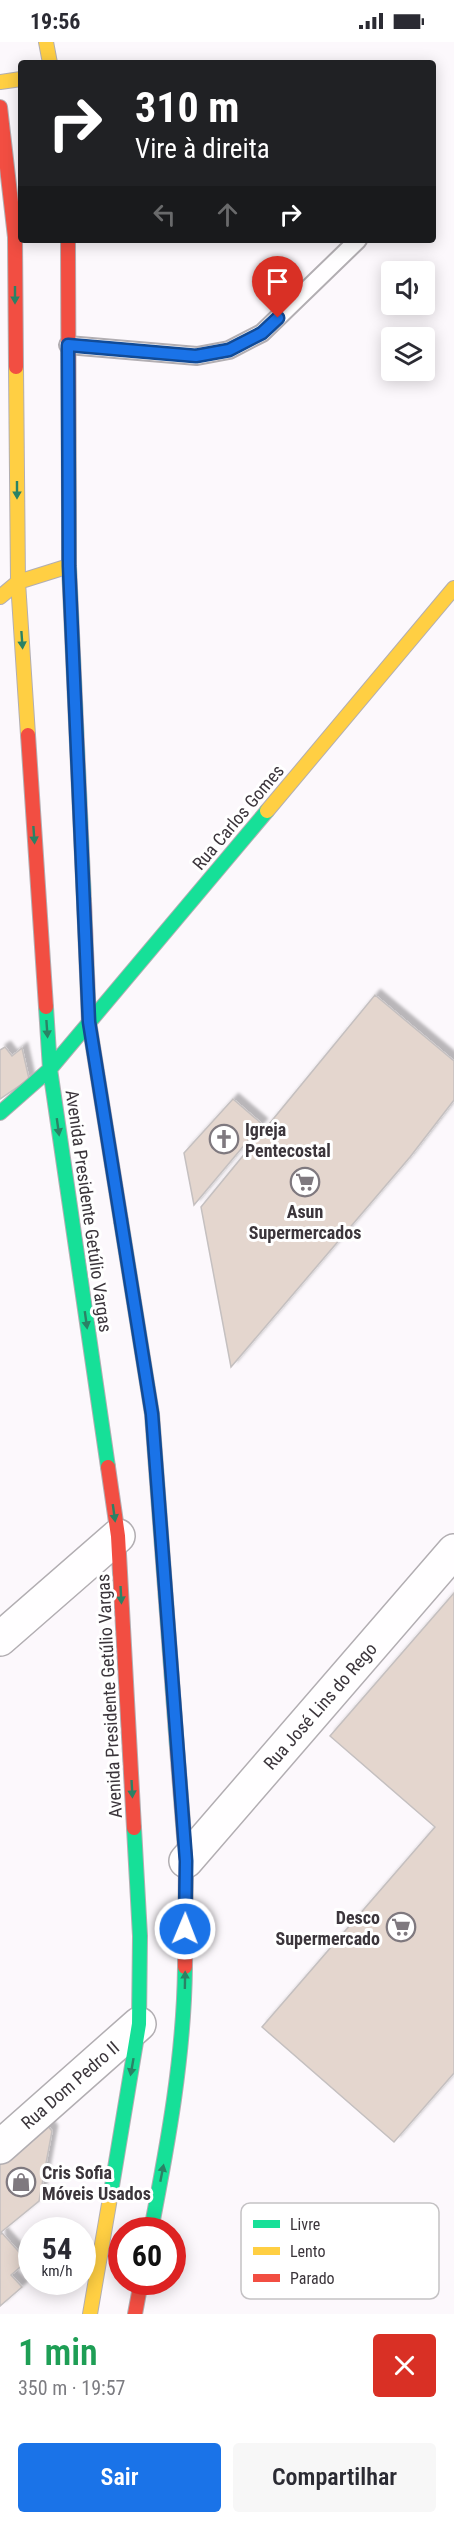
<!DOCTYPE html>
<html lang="pt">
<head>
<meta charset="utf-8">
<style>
  :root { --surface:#fff; --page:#f7f7f7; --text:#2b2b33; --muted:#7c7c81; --accent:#1a73e8 }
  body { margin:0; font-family:"Roboto Condensed",sans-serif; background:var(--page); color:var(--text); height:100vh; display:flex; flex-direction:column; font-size:22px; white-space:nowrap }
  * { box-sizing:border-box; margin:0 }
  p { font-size:20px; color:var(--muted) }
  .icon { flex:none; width:33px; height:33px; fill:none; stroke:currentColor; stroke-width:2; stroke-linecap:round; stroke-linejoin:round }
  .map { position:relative; height:2272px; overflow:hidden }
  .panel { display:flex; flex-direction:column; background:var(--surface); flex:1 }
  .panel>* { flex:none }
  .hud { position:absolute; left:18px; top:18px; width:418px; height:183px; border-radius:6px; box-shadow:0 3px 15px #0003; background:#202124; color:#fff; overflow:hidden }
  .fabs { position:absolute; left:381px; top:219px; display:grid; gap:12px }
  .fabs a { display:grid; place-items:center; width:54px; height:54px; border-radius:6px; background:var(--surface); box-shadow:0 3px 15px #0003; font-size:30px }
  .speed { position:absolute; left:18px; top:2175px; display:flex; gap:12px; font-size:30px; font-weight:700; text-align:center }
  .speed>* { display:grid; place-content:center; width:78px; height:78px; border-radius:50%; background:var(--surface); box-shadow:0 3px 15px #0003; line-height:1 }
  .speed small { font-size:15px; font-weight:400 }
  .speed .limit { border:9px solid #d22; background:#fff; color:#111 }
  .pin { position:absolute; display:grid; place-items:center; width:51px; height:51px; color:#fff; margin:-62px -26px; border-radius:50% 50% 50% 0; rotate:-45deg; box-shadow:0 0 6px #0007 }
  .pin .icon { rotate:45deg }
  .me { position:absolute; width:66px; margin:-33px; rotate:1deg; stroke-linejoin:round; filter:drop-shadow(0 0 4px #0008) }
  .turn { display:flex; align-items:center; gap:21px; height:126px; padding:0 18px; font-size:27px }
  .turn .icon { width:78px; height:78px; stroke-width:2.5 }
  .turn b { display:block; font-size:42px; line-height:51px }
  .lanes { display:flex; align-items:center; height:57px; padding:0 18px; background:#0003; justify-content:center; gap:30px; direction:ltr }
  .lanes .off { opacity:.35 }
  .round { display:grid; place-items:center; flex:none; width:63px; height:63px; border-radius:6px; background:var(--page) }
  .head { display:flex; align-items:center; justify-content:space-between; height:102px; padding:0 18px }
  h1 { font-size:36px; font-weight:600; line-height:45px; color:#1e9e55 }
  .cta { display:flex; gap:12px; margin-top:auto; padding:12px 18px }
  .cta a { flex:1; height:69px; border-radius:6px; background:var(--accent); color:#fff; font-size:24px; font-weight:600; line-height:69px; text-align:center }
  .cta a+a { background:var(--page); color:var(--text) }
  .status { display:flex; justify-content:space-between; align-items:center; height:42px; padding:0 30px; background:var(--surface); direction:ltr }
  .status svg { height:16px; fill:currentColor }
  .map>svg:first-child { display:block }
</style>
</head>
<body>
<div class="status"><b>19:56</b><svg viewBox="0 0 49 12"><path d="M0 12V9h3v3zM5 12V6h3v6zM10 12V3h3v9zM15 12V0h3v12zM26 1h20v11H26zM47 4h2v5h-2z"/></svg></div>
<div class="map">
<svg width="454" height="2272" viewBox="0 0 454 2272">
  <defs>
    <filter id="shadow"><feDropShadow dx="5.5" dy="-5.5" stdDeviation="1.5" flood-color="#0004"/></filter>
  </defs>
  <rect width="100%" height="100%" fill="#fcf8fc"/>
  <path fill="#e4d6ce" stroke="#c5c0c0" stroke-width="1.5" filter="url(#shadow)" d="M375,953L454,1019V1058L410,1115L231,1325L201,1165Z
    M5,1005L12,1014L22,1006L29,1037L0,1057V1008Z
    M233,1057L262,1082L194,1163L184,1111Z
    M454,1551V2031L394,2100L262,1985L435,1785L330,1694Z
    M47,2083L52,2089L39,2159L0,2191V2122Z
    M2,2191L27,2219L11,2233L22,2245L0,2264V2193Z"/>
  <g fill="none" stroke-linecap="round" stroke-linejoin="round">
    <g stroke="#b2aeb2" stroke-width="20">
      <path id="lane" d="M68,303L197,314L229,308L262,291L358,198"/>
    </g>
    <g stroke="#b2aeb2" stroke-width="36">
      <path id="street" d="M0,1597L118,1494
        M186,1819L454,1509
        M0,2105L139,1982"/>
    </g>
    <g stroke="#b2aeb2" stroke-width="16">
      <path id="fast" d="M69,464V524L84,859
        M46,965L50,1027L108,1425
        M0,1071L50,1027L267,769
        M121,1179L152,1372L177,1705
        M110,2156L139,1982L140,1894L134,1786
        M151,2188C168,2101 184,2014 185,1925"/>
    </g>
    <g stroke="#b2aeb2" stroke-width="16">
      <path id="slow" d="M46,0L50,21
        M0,40L21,37
        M16,325L18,540L28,693
        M0,555L18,540L69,524
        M267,769L454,546
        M90,2272L110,2156"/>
    </g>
    <g stroke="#b2aeb2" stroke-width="16">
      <path id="jam" d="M0,65L15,195L16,325
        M68,198L69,464
        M28,693L46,965
        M84,859L89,980L121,1179
        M108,1425L118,1494L134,1786
        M177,1705L186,1819L185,1925
        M135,2272L141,2240"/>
    </g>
    <use href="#lane" stroke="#fffeff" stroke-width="16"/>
    <use href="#street" stroke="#fffeff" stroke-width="33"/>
    <use href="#fast" stroke="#16e098" stroke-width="14"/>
    <use href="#slow" stroke="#ffcf43" stroke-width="14"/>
    <use href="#jam" stroke="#f24e42" stroke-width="14"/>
  </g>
  <defs><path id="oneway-solid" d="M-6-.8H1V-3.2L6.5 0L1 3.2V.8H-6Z" transform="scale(1.5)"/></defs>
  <g fill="#2a8265">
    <use href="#oneway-solid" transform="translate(15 253) rotate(90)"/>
    <use href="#oneway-solid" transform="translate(17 448) rotate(90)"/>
    <use href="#oneway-solid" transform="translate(22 598) rotate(86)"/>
    <use href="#oneway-solid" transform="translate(34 793) rotate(86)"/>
    <use href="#oneway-solid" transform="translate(47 987) rotate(86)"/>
    <use href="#oneway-solid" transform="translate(58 1085) rotate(82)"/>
    <use href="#oneway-solid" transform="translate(86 1278) rotate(82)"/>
    <use href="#oneway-solid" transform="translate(114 1471) rotate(82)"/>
    <use href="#oneway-solid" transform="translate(121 1553) rotate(87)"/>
    <use href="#oneway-solid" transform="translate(132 1747) rotate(87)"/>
    <use href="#oneway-solid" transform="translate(185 1938) rotate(-89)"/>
    <use href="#oneway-solid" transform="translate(132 2025) rotate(100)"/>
    <use href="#oneway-solid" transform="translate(162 2131) rotate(-79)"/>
  </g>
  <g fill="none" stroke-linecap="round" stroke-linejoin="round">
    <g stroke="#114b97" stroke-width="15">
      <path id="route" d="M185,1887L186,1819L152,1372L89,980L69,524L68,303L196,314L229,308L262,291L278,276"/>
    </g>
    <use href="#route" stroke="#1a73e8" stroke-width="10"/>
  </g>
  <defs>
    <g id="church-ring" transform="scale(1.5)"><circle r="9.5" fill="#fff" stroke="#7f797f" stroke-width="1.5"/><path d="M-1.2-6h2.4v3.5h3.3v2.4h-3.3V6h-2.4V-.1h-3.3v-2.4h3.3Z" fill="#7f797f"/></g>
    <g id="supermarket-ring" transform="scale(1.5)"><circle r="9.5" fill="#fff" stroke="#7f797f" stroke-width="1.5"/><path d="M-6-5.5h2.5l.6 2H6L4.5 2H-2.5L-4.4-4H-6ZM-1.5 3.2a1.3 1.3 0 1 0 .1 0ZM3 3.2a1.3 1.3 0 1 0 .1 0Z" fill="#7f797f"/></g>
    <g id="shop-ring" transform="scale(1.5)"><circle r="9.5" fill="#fff" stroke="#7f797f" stroke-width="1.5"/><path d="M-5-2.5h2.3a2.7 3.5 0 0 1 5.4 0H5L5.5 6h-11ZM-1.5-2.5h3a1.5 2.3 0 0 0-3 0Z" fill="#7f797f"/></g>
  </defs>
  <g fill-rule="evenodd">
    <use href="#church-ring" x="224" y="1097"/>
    <use href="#supermarket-ring" x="305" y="1140"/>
    <use href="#supermarket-ring" x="401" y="1885"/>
    <use href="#shop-ring" x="21" y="2140"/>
  </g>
  <g text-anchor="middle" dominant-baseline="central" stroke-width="6" stroke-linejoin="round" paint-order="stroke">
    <g font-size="18" fill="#3b353b" stroke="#fff">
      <text transform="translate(238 775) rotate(-50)">Rua Carlos Gomes</text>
      <text transform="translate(89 1169) rotate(82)">Avenida Presidente Getúlio Vargas</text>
      <text transform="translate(109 1654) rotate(-93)">Avenida Presidente Getúlio Vargas</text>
      <text transform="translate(320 1664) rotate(-49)">Rua José Lins do Rego</text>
      <text transform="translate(70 2043) rotate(-41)">Rua Dom Pedro II</text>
    </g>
    <g font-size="18" font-weight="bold" fill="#3b353b" stroke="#fff" text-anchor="start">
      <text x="245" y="1087">Igreja<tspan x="245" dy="21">Pentecostal</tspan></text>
      <text x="305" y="1169" text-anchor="middle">Asun<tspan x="305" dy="21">Supermercados</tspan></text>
      <text x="380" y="1875" text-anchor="end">Desco<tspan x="380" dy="21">Supermercado</tspan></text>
      <text x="42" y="2130">Cris Sofia<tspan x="42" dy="21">Móveis Usados</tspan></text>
    </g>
  </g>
  <rect x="241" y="2161" width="198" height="96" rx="9" fill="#fff" stroke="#c4c2c4" stroke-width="1.5"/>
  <rect x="253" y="2178" width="27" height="8" fill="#16e098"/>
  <rect x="253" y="2205" width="27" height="8" fill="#ffcf43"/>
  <rect x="253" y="2232" width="27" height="8" fill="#f24e42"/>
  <g font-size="16" fill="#3b353b">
    <text x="290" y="2188">Livre</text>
    <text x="290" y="2215">Lento</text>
    <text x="290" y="2242">Parado</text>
  </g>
</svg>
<div class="fabs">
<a><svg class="icon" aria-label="sound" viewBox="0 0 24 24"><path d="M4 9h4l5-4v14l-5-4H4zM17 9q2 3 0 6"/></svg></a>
<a><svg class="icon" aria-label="layers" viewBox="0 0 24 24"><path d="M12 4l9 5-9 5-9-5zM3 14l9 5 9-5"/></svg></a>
</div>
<div class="speed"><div>54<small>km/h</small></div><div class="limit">60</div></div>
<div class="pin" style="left:278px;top:276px;background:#d93025"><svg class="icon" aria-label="arrive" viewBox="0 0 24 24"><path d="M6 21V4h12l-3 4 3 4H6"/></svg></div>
<svg class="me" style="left:185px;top:1887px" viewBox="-20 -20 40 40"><circle r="17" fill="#1a73e8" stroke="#fff" stroke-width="3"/><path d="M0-11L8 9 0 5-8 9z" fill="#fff"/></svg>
<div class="hud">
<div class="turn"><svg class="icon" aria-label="right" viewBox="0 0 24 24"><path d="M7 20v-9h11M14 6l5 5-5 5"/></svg><div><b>310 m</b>Vire à direita</div></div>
<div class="lanes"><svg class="icon off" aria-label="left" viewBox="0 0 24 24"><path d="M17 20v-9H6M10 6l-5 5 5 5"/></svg><svg class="icon off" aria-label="ahead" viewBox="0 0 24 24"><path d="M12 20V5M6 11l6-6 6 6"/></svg><svg class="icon" aria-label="right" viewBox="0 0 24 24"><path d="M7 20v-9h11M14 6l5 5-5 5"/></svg></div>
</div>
</div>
<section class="panel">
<div class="head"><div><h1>1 min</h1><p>350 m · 19:57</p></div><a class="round" style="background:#d93025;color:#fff"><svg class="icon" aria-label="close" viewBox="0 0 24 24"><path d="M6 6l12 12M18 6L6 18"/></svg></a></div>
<div class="cta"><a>Sair</a><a>Compartilhar</a></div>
</section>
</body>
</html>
